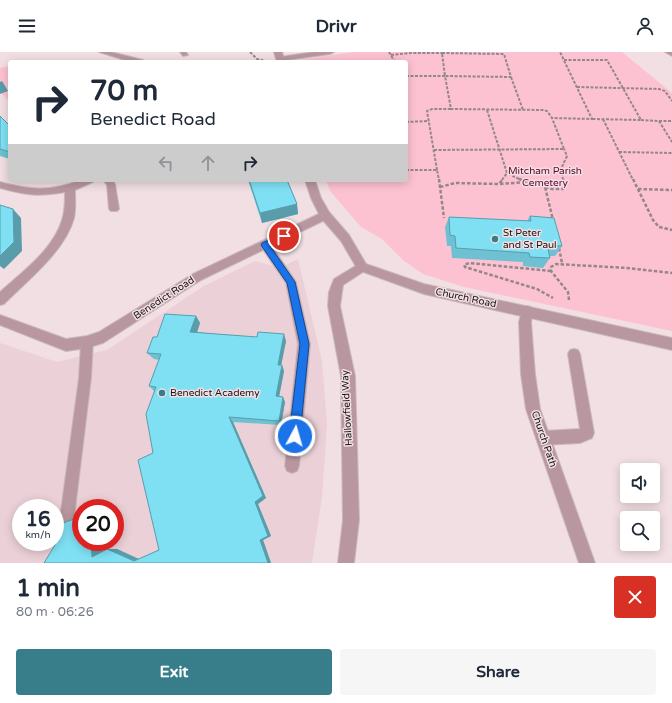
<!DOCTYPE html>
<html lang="en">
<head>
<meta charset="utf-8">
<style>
  :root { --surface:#fff; --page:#f6f6f7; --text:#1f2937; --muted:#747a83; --accent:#377d8a }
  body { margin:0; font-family:"Varela Round",sans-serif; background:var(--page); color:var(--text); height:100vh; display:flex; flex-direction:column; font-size:15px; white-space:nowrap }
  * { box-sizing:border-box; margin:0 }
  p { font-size:13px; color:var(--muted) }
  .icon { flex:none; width:22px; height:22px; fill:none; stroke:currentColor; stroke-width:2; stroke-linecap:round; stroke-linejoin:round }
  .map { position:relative; height:511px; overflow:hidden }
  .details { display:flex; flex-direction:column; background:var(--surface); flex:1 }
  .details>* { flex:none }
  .guide { position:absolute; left:8px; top:8px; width:400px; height:122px; border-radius:4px; box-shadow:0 2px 10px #0003; background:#fff; color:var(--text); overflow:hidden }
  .fabs { position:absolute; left:620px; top:411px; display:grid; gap:8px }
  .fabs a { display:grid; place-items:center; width:40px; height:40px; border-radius:4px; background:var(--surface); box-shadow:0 2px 10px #0003; font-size:20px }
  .speed { position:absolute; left:12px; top:447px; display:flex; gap:8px; font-size:20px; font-weight:700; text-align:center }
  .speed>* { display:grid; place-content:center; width:52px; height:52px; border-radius:50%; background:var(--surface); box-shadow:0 2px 10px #0003; line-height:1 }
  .speed small { font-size:10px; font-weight:400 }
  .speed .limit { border:6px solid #d22; background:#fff; color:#111 }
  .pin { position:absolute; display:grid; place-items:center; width:34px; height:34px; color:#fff; margin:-17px; border:2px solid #fff; border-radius:50%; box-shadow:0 1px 4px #0007 }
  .me { position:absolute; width:44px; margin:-22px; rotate:6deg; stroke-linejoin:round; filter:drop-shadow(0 0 3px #0008) }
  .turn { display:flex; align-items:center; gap:14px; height:84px; padding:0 16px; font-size:18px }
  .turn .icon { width:52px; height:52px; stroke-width:2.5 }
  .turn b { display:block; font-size:28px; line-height:34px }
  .lanes { display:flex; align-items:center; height:38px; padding:0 16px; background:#0003; justify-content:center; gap:20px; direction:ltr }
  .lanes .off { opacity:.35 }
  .round { display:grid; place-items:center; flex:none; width:42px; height:42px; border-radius:4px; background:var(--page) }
  .head { display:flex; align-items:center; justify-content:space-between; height:68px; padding:0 16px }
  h1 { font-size:24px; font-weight:700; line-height:30px }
  .button { display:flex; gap:8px; margin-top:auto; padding:8px 16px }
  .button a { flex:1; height:46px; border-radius:4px; background:var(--accent); color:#fff; font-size:16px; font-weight:700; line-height:46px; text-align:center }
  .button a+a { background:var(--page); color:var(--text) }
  header { display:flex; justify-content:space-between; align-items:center; height:52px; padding:0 16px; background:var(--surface); font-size:18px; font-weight:700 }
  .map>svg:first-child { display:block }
</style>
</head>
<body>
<header><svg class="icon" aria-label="menu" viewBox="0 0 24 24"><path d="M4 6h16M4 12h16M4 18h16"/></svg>Drivr<svg class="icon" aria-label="person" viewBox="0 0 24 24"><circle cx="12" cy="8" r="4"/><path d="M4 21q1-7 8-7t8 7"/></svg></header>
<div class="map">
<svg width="672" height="511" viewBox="0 0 672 511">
  <rect width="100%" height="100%" fill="#f1dfe3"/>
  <path fill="#ebd0d7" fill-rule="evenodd" d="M298,207L322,309L327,372L322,445L312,511H0V291L57,310L107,298L204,234L255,209L280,216ZM21,456H55V490H21ZM81,456H115V490H81Z"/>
  <path fill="#fdc2d1" d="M353,0H622L672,41V279L464,235L423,222L404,209L382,187L361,175L330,139L326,128H406V10L293,9Z
    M10,14V50L0,40V16Z"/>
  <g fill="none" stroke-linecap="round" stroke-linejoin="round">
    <g stroke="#cababe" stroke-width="2">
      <path id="service" d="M180,0H186L188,3L183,4Z
        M103,128H112L115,132L119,157L117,159H111L109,157L107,133Z
        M265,189L269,190L296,230L310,292L299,414L297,419L292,421L287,419L285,414L298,292L286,231L260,193L261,190Z
        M87,285L91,286L93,290L91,326L74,466L72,471L67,473L62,471L60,466L79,326L81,290L83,286Z
        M574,297L578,298L580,302L594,381L592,386L580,391L543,393L538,391L536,386L538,381L543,379L580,377L568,302L570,298Z"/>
    </g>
    <g stroke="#cababe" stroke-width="2">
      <path id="minor" d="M99,0H111L143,8L144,10H131Z
        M314,0H334L330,2L280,9L276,7L280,5Z
        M665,0H672V4Z
        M81,128H95L93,130L75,138C75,147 76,157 74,166C65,199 28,228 4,252L0,253V240C22,220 53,198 62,168C65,159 65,150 65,140C38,145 26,143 0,136V130C30,138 50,140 81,128Z
        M325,159L329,160L330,163L329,166L201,228L103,291L87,296L66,299L0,273V263L66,287L87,284L99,280L193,222Z
        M362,210L366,212L368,215L366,218L343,233L340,254L355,324L359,468L354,511H338L343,468L341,324L328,254L329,240L334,227Z
        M527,254L531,255L533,259L531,270L535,322L540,357L595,511H579L526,357L521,322L519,270L523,255Z"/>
    </g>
    <g stroke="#cababe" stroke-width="2">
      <path id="tertiary" d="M274,0H282L285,10H277Z
        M305,128H315L321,146L329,160L349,183L366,212L424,232L672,286V298L424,242L358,218L341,189L321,166L311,146Z"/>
    </g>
    <path stroke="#94878a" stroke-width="2" stroke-dasharray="3 1.5" stroke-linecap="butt" d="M250,0L257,7L266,9
      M389,0L395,10
      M442,1L504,2L511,25L445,24Z
      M391,3L411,1H442
      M564,8H607L641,68L592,67
      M406,24H445L451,57L543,58L547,59L552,66L592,67L560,0
      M511,25L523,58
      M577,35L659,37L665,39L672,49
      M487,58L507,121L521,128
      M603,67L633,128
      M641,68L659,69L672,90
      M659,69H672
      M406,70L429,69
      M434,98L564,97L552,66
      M619,100L672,101
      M406,118H437L439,128
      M437,118L427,59L432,57H451
      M502,128L507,121
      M563,128L561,117L567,104L564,97"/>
    <path stroke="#94878a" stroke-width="2.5" stroke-dasharray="3.5 2" stroke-linecap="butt" d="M439,127L444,166
      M519,127L545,135L553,168
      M633,127L653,168L659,175L672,178
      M500,132L527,130
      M440,135L455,131L499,132L503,127
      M545,135L552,137H563L565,135L563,127
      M638,137L672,138
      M559,196L562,211
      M551,219L469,211L464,213L465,215L537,237L553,246
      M569,248L568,240L551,219V215L556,212L627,216L672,221"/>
    <use href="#service" fill="#b997a0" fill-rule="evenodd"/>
    <use href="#minor" fill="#b997a0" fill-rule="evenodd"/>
    <use href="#tertiary" fill="#b997a0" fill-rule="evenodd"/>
  </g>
  <path fill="#6dc1d2" d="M0,64L10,74V107L0,104Z
    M248,128H287L297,152L298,162L262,171Z
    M530,164L562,194L555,204H550V206L543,216L523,214V210L452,206L451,194H447L445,175L449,165L527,169Z
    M196,264L200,271L197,280L286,289L281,313L284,319L279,345L285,350L281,373L233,370L266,446L258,452L271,484L263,488L271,511H44L74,467L81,468V490H101L102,500L117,497L139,507L159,498L153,401L154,339L149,334L159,308L154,307L147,301L157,285Z"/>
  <path fill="#599dab" d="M2,29L8,39L0,42V30Z
    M297,152L298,162L262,171L260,161Z
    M13,157L21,166L22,199L4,217L0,214V204Z
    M196,264L200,271L195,287L190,280Z
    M284,282L286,289L280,319L278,313Z
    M282,313L284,319L278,350L276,344Z
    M283,345L285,350L281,373L279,369Z
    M229,365L233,370L266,446L258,452L271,484L263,488L271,511H268L260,488L255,450Z
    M74,467L81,468V484L75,481Z
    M91,490H101L103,504L92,505Z
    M107,497H117L143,509H134Z"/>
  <path fill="#7fe0f4" stroke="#599dab" d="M0,64L10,74V100L0,97Z
    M249,128H287L297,152L260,161Z
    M0,153L13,157L14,190L0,204Z
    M530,164L554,166L562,194L547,193L550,206L530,205L529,201L456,196L455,184L450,183L449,165L531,169Z
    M165,262L196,264L190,280L257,285L258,280L284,282L278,313H282L276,344L283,345L279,369L229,365L263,444L255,450L268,484L260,488L268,511H44L56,491L55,474L74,467L75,481L81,484V490H91L92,505L107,497L134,509L159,498L138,408L153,401L146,362L156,335L149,334L161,302L147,301L153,285H157Z"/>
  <path fill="#1a73e8" stroke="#114b97" d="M284,181L287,182V186L270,194L295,230L309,292L300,384L299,387L295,389L291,387L289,384L300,292L287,231L261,193L262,191Z"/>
  <g fill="#377d8a" stroke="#f1dfe3" stroke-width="1.5">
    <circle cx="495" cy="187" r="4"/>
    <circle cx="162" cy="341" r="4"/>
  </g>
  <g text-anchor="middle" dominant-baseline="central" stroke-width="3" stroke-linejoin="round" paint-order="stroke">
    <g font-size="10" fill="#60032f" stroke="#f1dfe3">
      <text x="545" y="119">Mitcham Parish<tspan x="545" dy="12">Cemetery</tspan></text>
    </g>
    <g font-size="10" fill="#181214" stroke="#f1dfe3" text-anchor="start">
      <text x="503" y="181">St Peter<tspan x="503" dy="12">and St Paul</tspan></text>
      <text x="170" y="341">Benedict Academy</text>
    </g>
    <g font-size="10" fill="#181214" stroke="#f1dfe3">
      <text transform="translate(164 246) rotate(-33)">Benedict Road</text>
      <text transform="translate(466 246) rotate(12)">Church Road</text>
      <text transform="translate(347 356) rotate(-93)">Hallowfield Way</text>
      <text transform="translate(544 387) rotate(71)">Church Path</text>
    </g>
  </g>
</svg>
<div class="fabs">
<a><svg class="icon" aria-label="sound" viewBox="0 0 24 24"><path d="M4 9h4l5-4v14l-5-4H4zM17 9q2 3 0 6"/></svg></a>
<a><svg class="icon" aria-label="search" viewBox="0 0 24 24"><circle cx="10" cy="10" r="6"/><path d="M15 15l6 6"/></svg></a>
</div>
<div class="speed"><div>16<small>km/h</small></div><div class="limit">20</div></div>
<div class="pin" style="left:284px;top:184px;background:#d93025"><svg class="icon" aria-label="arrive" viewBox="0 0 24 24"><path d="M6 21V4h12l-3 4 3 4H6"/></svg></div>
<svg class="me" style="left:295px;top:384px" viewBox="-20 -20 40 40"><circle r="17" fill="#1a73e8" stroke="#fff" stroke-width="3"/><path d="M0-11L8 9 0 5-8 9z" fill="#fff"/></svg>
<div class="guide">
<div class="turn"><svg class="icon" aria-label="right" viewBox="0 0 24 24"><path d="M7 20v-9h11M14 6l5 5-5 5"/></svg><div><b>70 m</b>Benedict Road</div></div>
<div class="lanes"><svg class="icon off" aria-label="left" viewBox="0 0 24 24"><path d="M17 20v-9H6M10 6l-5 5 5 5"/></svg><svg class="icon off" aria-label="ahead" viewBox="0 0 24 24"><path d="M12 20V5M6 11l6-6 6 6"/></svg><svg class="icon" aria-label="right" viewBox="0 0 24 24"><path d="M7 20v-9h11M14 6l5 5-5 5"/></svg></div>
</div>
</div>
<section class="details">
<div class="head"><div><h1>1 min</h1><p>80 m · 06:26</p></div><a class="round" style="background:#d93025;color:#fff"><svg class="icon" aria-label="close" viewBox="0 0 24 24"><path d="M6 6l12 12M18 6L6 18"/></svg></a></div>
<div class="button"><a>Exit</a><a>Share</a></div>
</section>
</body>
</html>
